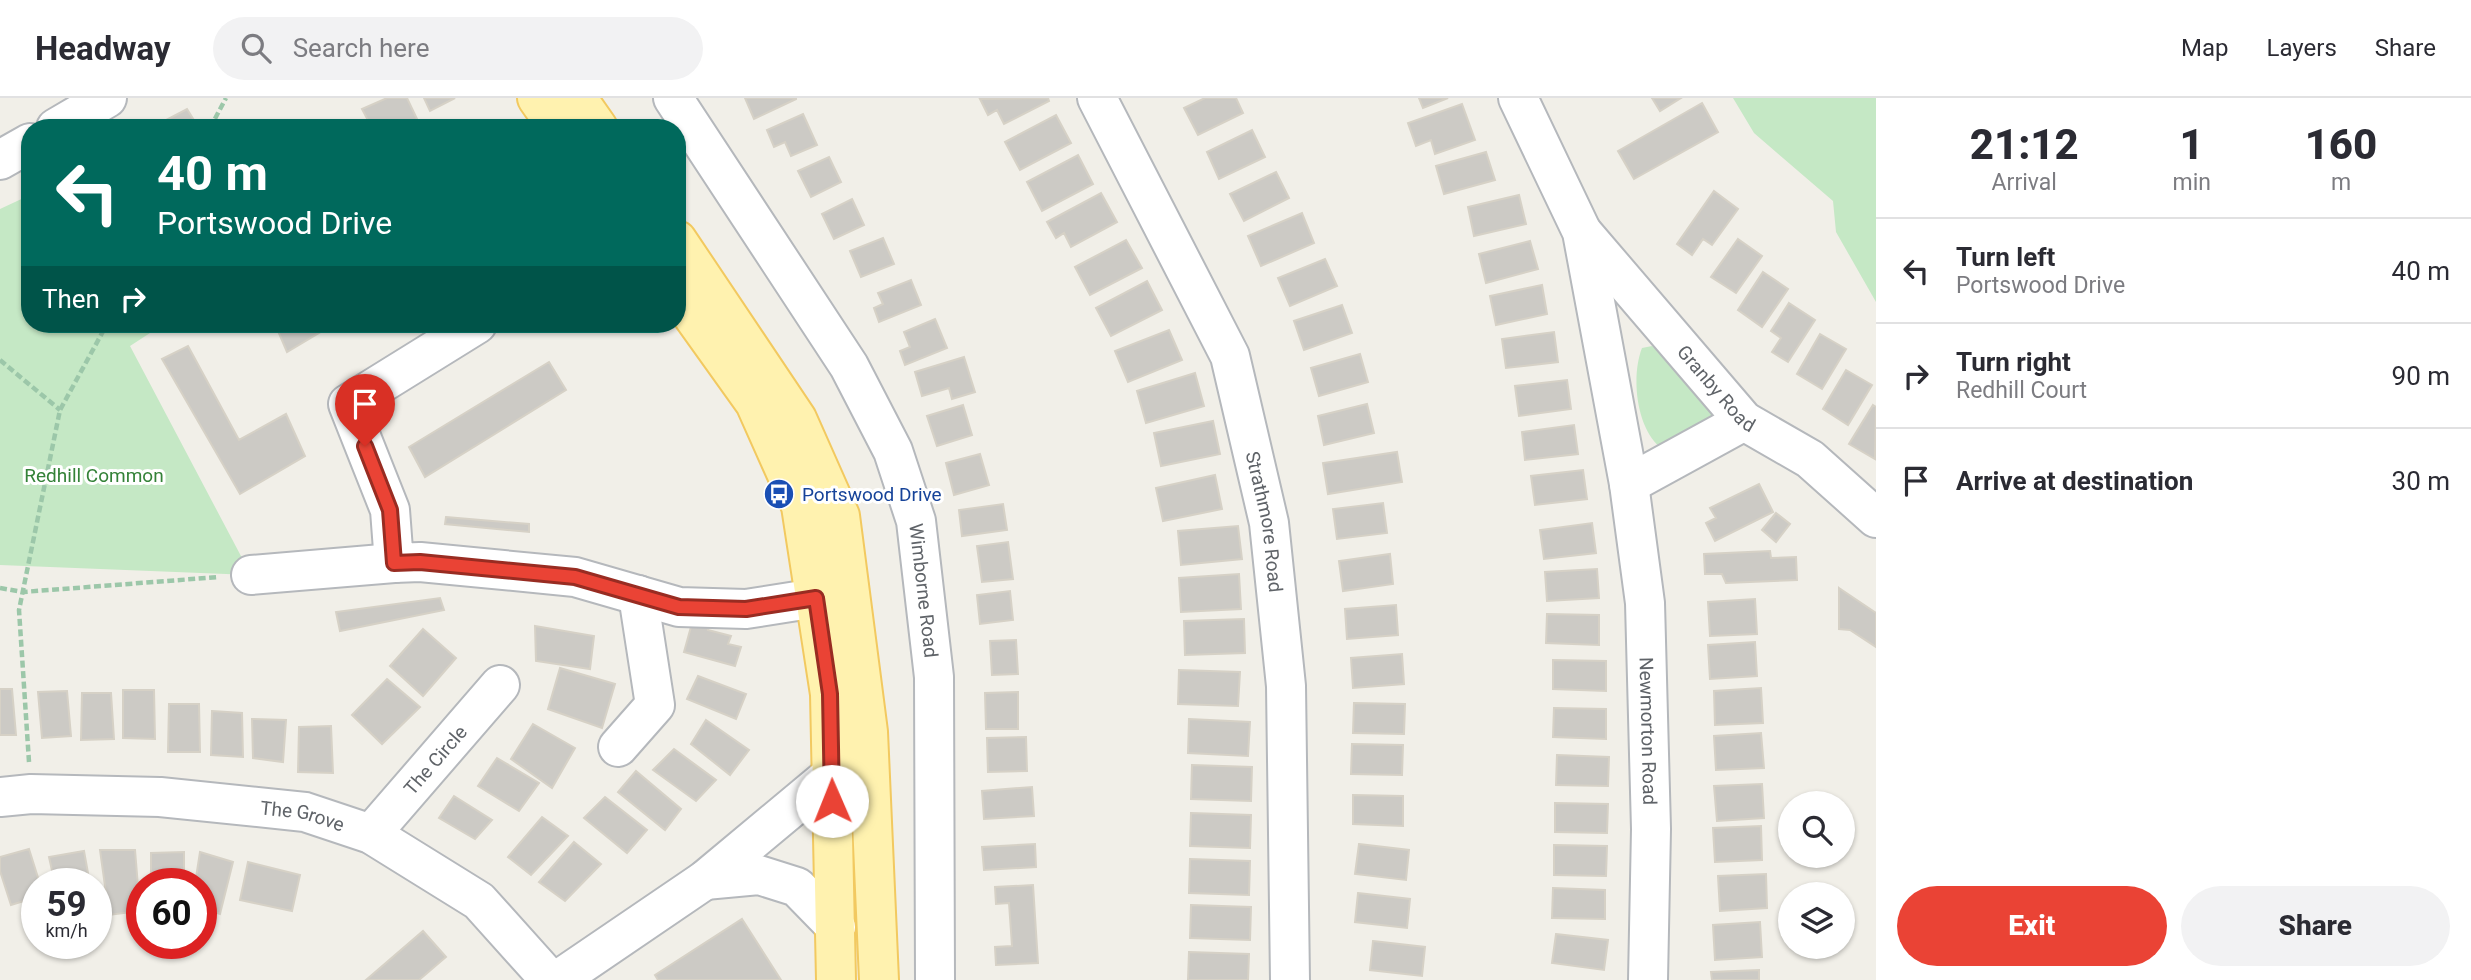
<!DOCTYPE html>
<html lang="en">
<head>
<meta charset="utf-8">
<style>
  :root { --surface:#fff; --page:#f2f2f3; --text:#2b2b33; --muted:#7c7c81; --line:#e1e1e2; --accent:#ea4335 }
  body { margin:0; font-family:Roboto,sans-serif; background:var(--page); color:var(--text); height:100vh; display:flex; flex-direction:column; font-size:26px; white-space:nowrap }
  * { box-sizing:border-box; margin:0 }
  p { font-size:23px; color:var(--muted) }
  .icon { flex:none; width:38px; height:38px; fill:none; stroke:currentColor; stroke-width:2; stroke-linecap:round; stroke-linejoin:round }
  .map { position:relative; flex:1; overflow:hidden }
  .details { display:flex; flex-direction:column; background:var(--surface); width:595px }
  .details>* { flex:none }
  .top-card { position:absolute; left:21px; top:21px; width:665px; height:214px; border-radius:28px; box-shadow:0 2px 5px #0004; background:#00695c; color:#fff; overflow:hidden }
  .controls { position:absolute; left:1778px; top:693px; display:grid; gap:14px }
  .controls a { display:grid; place-items:center; width:77px; height:77px; border-radius:50%; background:var(--surface); box-shadow:0 2px 5px #0004; font-size:35px }
  .speed { position:absolute; left:21px; top:770px; display:flex; gap:14px; font-size:35px; font-weight:700; text-align:center }
  .speed>* { display:grid; place-content:center; width:91px; height:91px; border-radius:50%; background:var(--surface); box-shadow:0 2px 5px #0004; line-height:1 }
  .speed small { font-size:18px; font-weight:400 }
  .speed .limit { border:10px solid #d22; background:#fff; color:#111 }
  .pin { position:absolute; display:grid; place-items:center; width:60px; height:60px; color:#fff; margin:-72px -30px; border-radius:50% 50% 50% 0; rotate:-45deg; box-shadow:0 0 7px #0007 }
  .pin .icon { rotate:45deg }
  .me { position:absolute; width:77px; margin:-38px; rotate:359deg; stroke-linejoin:round; filter:drop-shadow(0 0 5px #0008) }
  .turn { display:flex; align-items:center; gap:24px; height:147px; padding:0 21px; font-size:32px }
  .turn .icon { width:91px; height:91px; stroke-width:2.5 }
  .turn b { display:block; font-size:49px; line-height:60px }
  .then { display:flex; align-items:center; height:66px; padding:0 21px; background:#0003; gap:14px; font-size:26px }
  .eta { display:flex; justify-content:space-evenly; align-items:center; height:119px; text-align:center }
  .eta b { font-size:42px; font-weight:800; line-height:49px }
  .action { display:flex; gap:14px; margin-top:auto; padding:14px 21px }
  .action a { flex:1; height:80px; border-radius:42px; background:var(--accent); color:#fff; font-size:28px; font-weight:800; line-height:80px; text-align:center }
  .action a+a { background:var(--page); color:var(--text) }
  ul { padding:0; list-style:none }
  li { display:flex; align-items:center; gap:21px; height:105px; padding:0 21px; border-top:2px solid var(--line) }
  li div { flex:1 }
  li b { display:block; font-size:26px }
  li em { font-style:normal }
  header { display:flex; align-items:center; gap:42px; box-sizing:border-box; height:98px; padding:0 35px; background:var(--surface); border-bottom:2px solid var(--line) }
  header strong { font-size:33px }
  nav { display:flex; gap:38px; margin-inline-start:auto; font-size:24px }
  .search { width:490px; height:63px; background:var(--page); display:flex; align-items:center; gap:18px; box-sizing:border-box; padding:0 24px; border-radius:38px; color:var(--muted); font-size:26px }
  main { display:flex; flex:1; min-height:0 }
  .map>svg:first-child { display:block }
</style>
</head>
<body>
<header>
<strong>Headway</strong>
<div class="search"><svg class="icon" aria-label="search" viewBox="0 0 24 24"><circle cx="10" cy="10" r="6"/><path d="M15 15l6 6"/></svg>Search here</div>
<nav><a>Map</a><a>Layers</a><a>Share</a></nav>
</header>
<main>
<div class="map">
<svg width="1876" height="882" viewBox="0 0 1876 882">
  <rect width="100%" height="100%" fill="#f1efe8"/>
  <path fill="#c5e8c5" d="M1733,0H1876V204L1836,134L1833,103L1754,35Z
    M30,97V226H164L130,248L251,477L0,467V111Z
    M1652,248C1673,267 1714,292 1712,321L1660,349C1636,329 1631,278 1642,250Z"/>
  <path fill="#cccac5" stroke="#d6d1c6" stroke-width="2" d="M387,0H407L418,23L405,30H372L362,11Z
    M424,0H455L430,13Z
    M745,0H796V1L754,21Z
    M1048,0L1049,3L1004,26L997,12L988,17L980,1Z
    M1205,0H1236L1243,15L1198,37L1184,10Z
    M1419,0H1448L1423,10Z
    M1652,0H1681L1660,13Z
    M1702,5L1718,34L1634,81L1618,53Z
    M1462,6L1475,42L1435,56L1431,42L1416,48L1408,25Z
    M187,11L197,27L151,30Z
    M803,16L817,47L791,58L785,44L774,49L767,32Z
    M1056,17L1071,45L1020,72L1005,44Z
    M1252,32L1265,59L1219,81L1207,54Z
    M1486,54L1495,82L1444,96L1436,68Z
    M1078,57L1093,86L1042,113L1027,84Z
    M829,59L841,84L811,99L798,73Z
    M1276,74L1289,100L1244,123L1230,96Z
    M1714,93L1738,111L1712,147L1703,141L1692,157L1677,146Z
    M1101,95L1117,124L1071,149L1064,135L1056,140L1047,124Z
    M1519,97L1526,126L1474,138L1468,109Z
    M852,101L864,127L834,141L822,116Z
    M1302,115L1314,145L1261,168L1248,138Z
    M883,140L894,166L861,179L850,153Z
    M1738,141L1762,158L1736,195L1711,179Z
    M1126,142L1142,170L1090,197L1075,169Z
    M1530,143L1538,171L1486,185L1479,156Z
    M1325,161L1337,188L1290,208L1278,180Z
    M1763,174L1788,191L1762,229L1738,212Z
    M911,182L921,207L879,224L874,210L883,206L878,195Z
    M1147,183L1162,212L1111,238L1096,210Z
    M1542,187L1547,216L1496,227L1490,198Z
    M1789,205L1815,222L1788,264L1772,254L1781,240L1771,233Z
    M1342,207L1352,235L1304,252L1294,223Z
    M935,221L947,250L905,267L900,253L910,249L904,234Z
    M275,226H334L287,254Z
    M560,226H576L565,233Z
    M1169,232L1182,262L1128,284L1115,253Z
    M1554,234L1558,264L1506,270L1502,241Z
    M1820,236L1846,251L1822,291L1797,276Z
    M188,248L239,342L286,316L305,358L240,396L162,261Z
    M1360,256L1368,284L1319,298L1311,270Z
    M964,259L975,294L952,301L949,290L922,298L915,274Z
    M549,264L566,292L425,379L409,349Z
    M1846,272L1872,287L1848,327L1823,311Z
    M1195,275L1204,308L1146,325L1137,293Z
    M1567,282L1571,311L1519,318L1515,288Z
    M1367,306L1374,335L1324,347L1318,318Z
    M963,307L972,337L937,348L927,318Z
    M1873,307L1876,309L1875,361L1849,346Z
    M1213,323L1220,356L1161,368L1154,335Z
    M1574,327L1578,356L1525,362L1522,334Z
    M1397,354L1402,384L1328,396L1323,365Z
    M980,356L989,387L954,397L946,365Z
    M1583,372L1587,401L1535,407L1531,378Z
    M1215,377L1222,411L1163,423L1156,390Z
    M1759,386L1773,414L1715,443L1706,425L1716,420L1710,410Z
    M1383,405L1387,435L1337,441L1333,411Z
    M1003,406L1007,432L962,438L959,412Z
    M1776,415L1790,426L1776,444L1762,432Z
    M446,419L529,426V434L445,426Z
    M1592,425L1596,455L1544,461L1540,432Z
    M1238,428L1242,461L1181,467L1178,433Z
    M1008,444L1013,481L982,484L977,448Z
    M1770,453L1771,460L1796,459L1797,482L1726,485L1722,476H1705L1704,456Z
    M1390,456L1393,486L1343,493L1339,463Z
    M1597,471L1599,500L1547,503L1545,474Z
    M1239,476L1241,511L1181,514L1179,480Z
    M1839,490L1876,515V549L1850,532L1839,531Z
    M1010,493L1013,522L980,526L977,497Z
    M440,500L444,512L340,533L336,514Z
    M1755,501L1757,536L1710,538L1708,504Z
    M1396,507L1398,537L1347,541L1345,511Z
    M1547,516L1599,517V547L1546,545Z
    M694,518L711,523L708,532L731,538L728,546L741,549L735,568L684,554Z
    M1244,521L1245,555L1185,557L1184,523Z
    M535,528L594,538L590,571L536,563Z
    M423,531L456,560L423,598L390,568Z
    M1016,542L1018,576L992,577L990,543Z
    M1755,544L1757,578L1710,581L1708,547Z
    M1402,556L1404,586L1353,590L1351,560Z
    M1553,562L1606,563V593L1553,591Z
    M560,570L615,586L602,630L548,611Z
    M1179,572L1240,574L1238,608L1178,606Z
    M698,578L746,596L736,621L687,601Z
    M387,581L420,609L382,646L352,617Z
    M1761,590L1763,625L1715,627L1714,593Z
    M0,591H12L16,637H0Z
    M123,592H154L155,641L123,640Z
    M67,593L71,638L42,640L38,594Z
    M1018,594V631H986L985,595Z
    M82,595H111L114,641L81,642Z
    M1354,605L1405,606L1404,636L1353,635Z
    M169,606H199L200,654H168Z
    M1554,610L1606,611V641L1553,639Z
    M212,613L242,615L243,659L211,657Z
    M252,621L286,622L283,664L253,660Z
    M1189,621L1250,624L1248,658L1188,655Z
    M706,622L749,652L730,677L691,646Z
    M533,626L575,650L552,690L511,661Z
    M331,628L333,675L298,674L299,629Z
    M1761,635L1764,670L1716,672L1714,638Z
    M1026,639L1027,673L988,674L987,640Z
    M1352,646L1403,647L1402,677L1351,676Z
    M674,651L716,682L696,703L653,672Z
    M1557,657L1609,659L1608,688L1556,687Z
    M497,660L539,685L519,713L478,688Z
    M1192,667L1252,669L1251,703L1191,701Z
    M636,673L681,711L665,732L618,694Z
    M1762,686L1764,720L1717,723L1714,688Z
    M1032,689L1034,718L984,721L982,693Z
    M1353,697L1403,698V728L1353,726Z
    M454,698L492,722L475,741L439,720Z
    M605,699L647,732L627,755L584,720Z
    M1555,705L1608,706L1607,735L1555,734Z
    M1191,715L1251,717L1250,750L1190,748Z
    M542,719L568,738L531,777L508,759Z
    M1761,728L1762,762L1715,764L1713,730Z
    M574,744L601,766L565,803L539,784Z
    M1035,746L1036,769L984,772L982,749Z
    M1359,746L1409,752L1406,782L1355,776Z
    M1554,747L1607,748L1606,778L1554,777Z
    M29,751L40,786H37V799L11,807L0,773V759Z
    M100,752H135L140,813L109,817Z
    M84,753L90,786H55L49,759Z
    M184,754V786H151V755Z
    M200,754L233,764L220,816L201,810V786H195Z
    M1190,761L1250,763L1249,797L1189,795Z
    M248,764L300,777L292,813L240,802Z
    M1766,776L1767,810L1720,813L1718,778Z
    M1033,787L1038,865L996,867L995,849L1012,848L1009,805L996,806L995,789Z
    M1553,790L1605,792V821L1552,820Z
    M1358,795L1410,801L1407,830L1355,824Z
    M1191,807L1251,809L1250,842L1190,840Z
    M742,821L781,882H658L655,877Z
    M1760,824L1762,859L1715,862L1713,827Z
    M423,833L446,859L419,882H366Z
    M1556,836L1608,842L1604,872L1552,865Z
    M1373,843L1425,849L1422,878L1370,872Z
    M1189,854L1249,856L1248,882H1188Z
    M1759,872V882H1712L1711,874Z"/>
  <g fill="none" stroke-linecap="round" stroke-linejoin="round">
    <g stroke="#b5b8bc" stroke-width="42">
      <g id="minor">
        <path id="s1" d="M673,0L849,268L893,353L916,423L934,579L935,882"/>
        <path id="s2" d="M1097,0L1230,258L1269,425L1286,588L1290,882"/>
        <path id="s3" d="M1518,0L1582,134L1629,386L1645,505L1651,731L1648,882"/>
        <path d="M56,30L107,0"/>
        <path d="M0,62L30,45"/>
        <path id="s4" d="M1583,135L1744,323L1810,361L1876,420"/>
        <path d="M477,226L348,306L390,412L394,465L420,464L575,479L679,509L746,511L816,500L825,471"/>
        <path d="M1629,386L1744,323"/>
        <path d="M251,477L394,465"/>
        <path d="M618,649L655,607L638,497"/>
        <path id="s5" d="M0,699L31,696L160,699L305,714L371,736L479,803L550,882"/>
        <path id="s6" d="M371,736L500,587"/>
        <path d="M705,782L759,777L797,789L836,829"/>
        <path d="M558,882L705,782L831,677H858"/>
      </g>
    </g>
    <g stroke="#f2c960" stroke-width="42">
      <path id="major" d="M537,0L558,30
        M577,0L598,30
        M677,142L797,321L840,418L868,634L879,882
        M677,196L755,305L801,408L830,596L836,882"/>
    </g>
    <path stroke="#9cc7a9" stroke-width="4.5" stroke-dasharray="7 3.5" stroke-linecap="butt" d="M210,30L226,0
      M0,262L60,312
      M0,490L23,494L219,479
      M29,664L19,512L60,312L107,226"/>
    <use href="#minor" stroke="#fff" stroke-width="38"/>
    <use href="#major" stroke="#fff2af" stroke-width="38"/>
  </g>
  <g fill="none" stroke-linecap="round" stroke-linejoin="round">
    <g stroke="#982c22" stroke-width="18">
      <path id="route" d="M365,348L390,412L394,465L420,464L575,479L679,509L746,511L816,500L830,596L832,703"/>
    </g>
    <use href="#route" stroke="#ea4335" stroke-width="12"/>
  </g>
  <defs>
    <g id="bus-disc" transform="scale(1.575)"><circle r="9.5" fill="#1a4fb4" stroke="#fff"/><path d="M-5-6H5V4H4V6H2V4H-2V6H-4V4H-5ZM-3.5-4V0h7V-4ZM-3.5 1.2v1.5H-2V1.2ZM2 1.2v1.5H3.5V1.2Z" fill="#fff"/></g>
  </defs>
  <g fill-rule="evenodd">
    <use href="#bus-disc" x="779" y="396"/>
  </g>
  <g text-anchor="middle" dominant-baseline="central" stroke-width="6" stroke-linejoin="round" paint-order="stroke">
    <g font-size="19" fill="#5f6368" stroke="#fff">
      <text stroke="none"><textPath href="#s4" startOffset="205">Granby Road</textPath></text>
      <text stroke="none"><textPath href="#s2" startOffset="460">Strathmore Road</textPath></text>
      <text stroke="none"><textPath href="#s1" startOffset="560">Wimborne Road</textPath></text>
      <text stroke="none"><textPath href="#s3" startOffset="653">Newmorton Road</textPath></text>
      <text stroke="none"><textPath href="#s6" startOffset="98">The Circle</textPath></text>
      <text stroke="none"><textPath href="#s5" startOffset="304">The Grove</textPath></text>
    </g>
    <g font-size="19" fill="#348238" stroke="#fff">
      <text x="94" y="377">Redhill Common</text>
    </g>
    <g font-size="19" fill="#164399" stroke="#fff" text-anchor="start">
      <text x="802" y="396">Portswood Drive</text>
    </g>
  </g>
</svg>
<div class="controls">
<a><svg class="icon" aria-label="search" viewBox="0 0 24 24"><circle cx="10" cy="10" r="6"/><path d="M15 15l6 6"/></svg></a>
<a><svg class="icon" aria-label="layers" viewBox="0 0 24 24"><path d="M12 4l9 5-9 5-9-5zM3 14l9 5 9-5"/></svg></a>
</div>
<div class="speed"><div>59<small>km/h</small></div><div class="limit">60</div></div>
<div class="pin" style="left:365px;top:348px;background:#d93025"><svg class="icon" aria-label="arrive" viewBox="0 0 24 24"><path d="M6 21V4h12l-3 4 3 4H6"/></svg></div>
<svg class="me" style="left:832px;top:703px" viewBox="-20 -20 40 40"><circle r="19" fill="#fff"/><path d="M0-13L10 11 0 6-10 11z" fill="#ea4335"/></svg>
<div class="top-card">
<div class="turn"><svg class="icon" aria-label="left" viewBox="0 0 24 24"><path d="M17 20v-9H6M10 6l-5 5 5 5"/></svg><div><b>40 m</b>Portswood Drive</div></div>
<div class="then">Then<svg class="icon" aria-label="right" viewBox="0 0 24 24"><path d="M7 20v-9h11M14 6l5 5-5 5"/></svg></div>
</div>
</div>
<section class="details">
<div class="eta">
<div><b>21:12</b><p>Arrival</p></div>
<div><b>1</b><p>min</p></div>
<div><b>160</b><p>m</p></div>
</div>
<ul>
<li><svg class="icon" aria-label="left" viewBox="0 0 24 24"><path d="M17 20v-9H6M10 6l-5 5 5 5"/></svg><div><b>Turn left</b><p>Portswood Drive</p></div><em>40 m</em></li>
<li><svg class="icon" aria-label="right" viewBox="0 0 24 24"><path d="M7 20v-9h11M14 6l5 5-5 5"/></svg><div><b>Turn right</b><p>Redhill Court</p></div><em>90 m</em></li>
<li><svg class="icon" aria-label="arrive" viewBox="0 0 24 24"><path d="M6 21V4h12l-3 4 3 4H6"/></svg><div><b>Arrive at destination</b></div><em>30 m</em></li>
</ul>
<div class="action"><a>Exit</a><a>Share</a></div>
</section>
</main>
</body>
</html>
